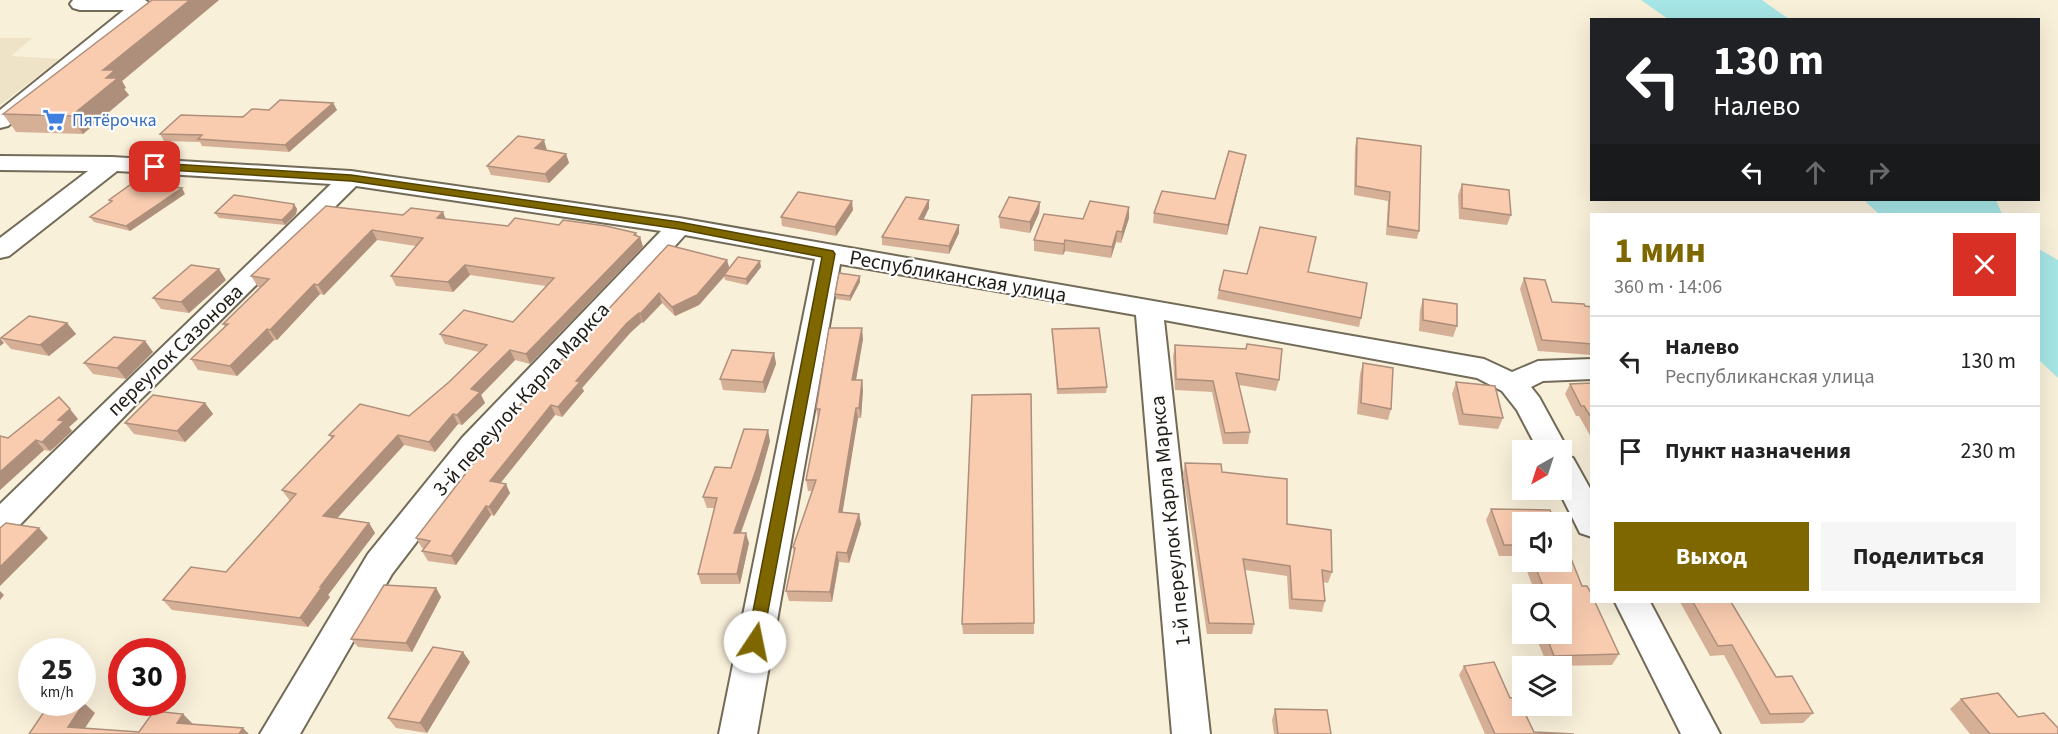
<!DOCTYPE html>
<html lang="ru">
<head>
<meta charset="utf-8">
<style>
  :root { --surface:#fff; --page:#f6f6f6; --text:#222; --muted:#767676; --line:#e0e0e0; --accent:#7f6700 }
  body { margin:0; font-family:"Source Sans 3",sans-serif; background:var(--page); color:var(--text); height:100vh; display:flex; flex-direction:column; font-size:22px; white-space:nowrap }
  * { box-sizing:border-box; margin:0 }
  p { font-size:20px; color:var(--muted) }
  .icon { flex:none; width:33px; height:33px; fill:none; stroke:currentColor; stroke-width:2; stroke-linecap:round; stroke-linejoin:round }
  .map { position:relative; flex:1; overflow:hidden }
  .sheet { position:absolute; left:1590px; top:213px; width:450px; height:390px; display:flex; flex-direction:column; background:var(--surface); border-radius:0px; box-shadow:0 6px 24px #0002 }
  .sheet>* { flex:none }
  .top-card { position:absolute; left:1590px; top:18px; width:450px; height:183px; border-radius:0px; box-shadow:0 6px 24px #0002; background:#202124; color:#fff; overflow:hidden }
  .needle { width:39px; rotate:219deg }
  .tools { position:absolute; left:1512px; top:440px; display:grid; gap:12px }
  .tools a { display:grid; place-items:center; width:60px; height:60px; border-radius:0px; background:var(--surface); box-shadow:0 6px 24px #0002; font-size:30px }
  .speed { position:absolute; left:18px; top:638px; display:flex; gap:12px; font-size:30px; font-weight:700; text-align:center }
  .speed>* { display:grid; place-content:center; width:78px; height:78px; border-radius:50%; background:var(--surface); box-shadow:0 6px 24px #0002; line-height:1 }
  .speed small { font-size:15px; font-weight:400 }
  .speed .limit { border:9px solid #d22; background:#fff; color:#111 }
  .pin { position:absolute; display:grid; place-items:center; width:51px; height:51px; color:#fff; margin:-26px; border-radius:12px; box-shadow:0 3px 9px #0006 }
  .me { position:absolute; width:66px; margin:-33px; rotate:11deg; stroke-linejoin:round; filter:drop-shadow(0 0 4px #0008) }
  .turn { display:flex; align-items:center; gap:21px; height:126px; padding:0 24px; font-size:27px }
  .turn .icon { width:78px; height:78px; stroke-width:2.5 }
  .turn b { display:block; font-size:42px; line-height:51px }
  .lanes { display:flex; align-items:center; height:57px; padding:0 24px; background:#0003; justify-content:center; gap:30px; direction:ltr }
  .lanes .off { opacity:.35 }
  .round { display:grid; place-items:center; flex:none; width:63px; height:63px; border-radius:0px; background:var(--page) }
  .headline { display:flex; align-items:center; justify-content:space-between; height:102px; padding:0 24px }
  h1 { font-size:36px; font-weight:700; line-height:45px; color:var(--accent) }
  .button { display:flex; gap:12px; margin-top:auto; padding:12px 24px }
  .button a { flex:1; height:69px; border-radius:0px; background:var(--accent); color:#fff; font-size:24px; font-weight:700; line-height:69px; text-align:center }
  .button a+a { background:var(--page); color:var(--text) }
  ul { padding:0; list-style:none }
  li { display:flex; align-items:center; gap:18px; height:90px; padding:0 24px; border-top:2px solid var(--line) }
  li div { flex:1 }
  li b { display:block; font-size:22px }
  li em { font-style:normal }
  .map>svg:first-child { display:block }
</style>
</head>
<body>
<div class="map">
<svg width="2058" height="734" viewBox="0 0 2058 734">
  <rect width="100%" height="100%" fill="#f9f0da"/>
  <path fill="#eee3c6" d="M0,38H32L11,56L60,59L0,105Z"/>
  <path fill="#a7e6e6" d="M1641,0H1762L1789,19H1668Z
    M1864,200H1996L2002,214H1879Z
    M2039,249L2058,260V378L2039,360Z"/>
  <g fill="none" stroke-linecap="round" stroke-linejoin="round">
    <g stroke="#726b58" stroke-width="4">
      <path id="minor" d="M73,0H145L152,5L8,126L0,128V110L124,10H80L73,8L70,4Z
        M0,156L112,157L351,171L679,218L1484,359L1512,372L1538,361L1592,359V379L1543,381L1531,387L1539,397L1568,450L1565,455L1573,458L1592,492V537L1580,533L1558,489H1562V450H1538L1517,410L1502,391L1477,378L1164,320L1210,734H1172L1136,315L840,264L757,734H719L815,259L685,235L484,454L392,574L300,734H260L368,554L462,438L661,231L356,186L137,403L12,533L0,537V504L331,184L117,171L9,256L0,258V238L88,171L0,170Z
        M1615,602H1650L1720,734H1681Z"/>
    </g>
    <use href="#minor" fill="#fff" fill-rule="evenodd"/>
  </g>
  <path fill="#d6af97" d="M152,0H219L122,81L126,88L124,89L129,95L83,134L16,132L3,114Z
    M333,103L337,110L289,152L202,146L200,142L164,141L160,134L269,110Z
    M1357,138L1419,231L1417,239L1386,235L1388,201L1354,195L1355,147Z
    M546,150L566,154L569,163L549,183L491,175L487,166L547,150Z
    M1246,155L1244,165L1227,235L1153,223L1154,213L1215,199Z
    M1462,184L1511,215L1507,225L1459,219L1458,195Z
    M185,194L130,231L94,222L90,217L110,202L109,200Z
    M929,200V208L923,220L959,225V233L949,254L882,245V237Z
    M1040,202L1039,213L1030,233L1000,228L999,217Z
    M294,204L297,209L296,214L285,225L219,218L215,213Z
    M853,210L836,236L782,226L781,217Z
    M403,215L508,226L637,236L640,237L643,247L530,364L515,360L481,395L485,403L462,425L458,424L435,452L404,445L337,518L369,523L375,533L328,595L330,597L308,627L172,610L163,600L226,572L290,501L282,490L332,439L329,435L409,416L449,382L479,352L445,344L440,334L513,322L546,286L470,275L453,292L396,286L391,276L416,246L377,240L324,295L320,294L277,340H274L237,376L198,370L191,359L225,327L223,324L261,287H258L251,276Z
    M1129,218L1121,243L1116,242L1111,258L1065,251L1063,255L1034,251V240L1083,219Z
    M668,245L729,268L761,267L747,285L725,280L724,276L699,305L675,316L662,303L643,323L642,322L630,333L582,388L584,391L562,417L555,415L500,483L510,493L494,516L491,515L456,565L428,561L422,551L425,548H422L416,538Z
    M1247,274L1361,318L1359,327L1217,299L1219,290Z
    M860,276V282L850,301L836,299L835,294Z
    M1524,278L1552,302L1585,306L1592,307V355L1538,351L1520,289Z
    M226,280L189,313L161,309L153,298Z
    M1423,299L1457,326L1453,337L1419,331L1420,310Z
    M67,323L76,334L49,356L11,349L1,338Z
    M1052,329L1107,387L1106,393L1057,394Z
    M863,339L856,380H862L863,390L861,418H858L842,512L859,514L861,524L849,563L839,562L832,602L789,601L786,591L794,553L793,547L812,491H808L806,480L818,419L816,409Z
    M145,341L153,352L126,379L93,374L84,363Z
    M1175,345L1279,380L1276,391L1239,385L1250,432L1248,444H1223L1212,392L1175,390L1173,357Z
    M774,353L776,364L765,393L723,390L720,379Z
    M1363,363L1391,409L1388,420L1357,414L1360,374Z
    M1456,382L1503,418L1498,429L1459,425L1452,394Z
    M1592,383V439L1579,416H1576L1565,394L1570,384Z
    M1031,394L1034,634H963L962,624Z
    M205,403L213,414L185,442L134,434L125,423Z
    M78,419L69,427L72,431L56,447L50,451L44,450L0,490V436L8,438Z
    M770,441L759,481L741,533L749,543L740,584H701L698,574L715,508H707L703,497L731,468Z
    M1185,463L1287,524L1332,572L1328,583L1323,582L1325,601L1322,612L1289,609L1287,576L1245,570L1254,624L1252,634H1207L1183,474Z
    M1491,509L1522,522V559L1521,556H1499L1486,520Z
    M1523,561H1562L1582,586L1619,654L1612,665L1548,666L1534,633H1562V594H1522V604L1520,598L1526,587H1533Z
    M436,588L441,597L412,652L358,647L351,639Z
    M1680,602H1731L1776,677L1813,713L1803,723L1761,724L1724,655L1710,656Z
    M470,662L427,733L396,728L388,718Z
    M1464,666L1510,698L1534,732L1574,734H1485L1459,675Z
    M1961,699L2018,717L2058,734H1970L1950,709Z
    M1275,709L1331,734H1274L1272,720Z"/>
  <path fill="#ae8f7b" d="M190,0H219L122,81L126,88L124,89L129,95L83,134L71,116L103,70Z
    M333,103L337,110L289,152L285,145Z
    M544,140L547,150L538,158L535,148Z
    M566,154L569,163L549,183L545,174Z
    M1246,155L1244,165L1227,235L1228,225Z
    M182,188L185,194L130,231L126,226Z
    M929,200V208L920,227L919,219Z
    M852,201L853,210L836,236L835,227Z
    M1040,202L1039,213L1030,233V222Z
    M294,204L297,209L296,214L285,225L282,220Z
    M1129,207V218L1121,243L1122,232Z
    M443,212L447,222L437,218Z
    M959,225V233L949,254V246Z
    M372,230L377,240L324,295L318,285Z
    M1117,231L1116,242L1111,258L1112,247Z
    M636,233L638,239L640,237L643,247L530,364L526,354Z
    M1065,240V251L1063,255L1064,244Z
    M727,260L730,270L699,305L675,316L672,307Z
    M760,261L761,267L747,285L746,279Z
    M465,265L470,275L453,292L448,282Z
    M219,269L226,280L189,313L181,302Z
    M860,276V282L850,301V296Z
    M314,284L320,294L277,340L270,330Z
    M659,293L662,303L643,323L640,314Z
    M639,313L642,322L630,333L582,388L584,391L562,417L558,407L576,381L627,323Z
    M67,323L76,334L49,356L40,345Z
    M862,328L863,339L854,391L852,380Z
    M267,329L274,340L237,376L230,366Z
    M0,338L4,343L0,346Z
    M145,341L153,352L126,379L117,368Z
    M510,350L515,360L481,395L485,403L462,425L457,415L471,389Z
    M774,353L776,364L765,393L763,382Z
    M862,380L863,390L861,418L859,408Z
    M205,403L213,414L185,442L177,431Z
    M551,405L555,415L495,490L490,481Z
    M856,408L858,418L841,522L839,512Z
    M70,409L78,419L69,427L72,431L50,451L42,442L58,420Z
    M453,414L458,424L435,452L429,442Z
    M768,430L770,441L759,481L737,543L734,533Z
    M398,435L404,445L330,526L323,516Z
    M36,440L44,450L0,490V472Z
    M506,484L510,493L494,516L489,507Z
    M486,506L491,515L456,565L451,556Z
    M859,514L861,524L849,563L847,553Z
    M369,523L375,533L328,595L330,597L308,627L300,618L320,587Z
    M39,528L48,538L0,586V567Z
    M746,533L749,543L740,584L737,574Z
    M837,552L839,562L832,602L830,592Z
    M436,588L441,597L412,652L406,643Z
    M0,591L4,595L0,600Z
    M463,652L470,662L427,733L420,723Z
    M84,703L95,713L81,734L68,727Z
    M183,714L193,724L177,723Z
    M243,728L249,734H239Z"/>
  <path fill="#f9ccb0" stroke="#ae8f7b" stroke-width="1.5" d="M152,0H190L103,70H115L106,78H118L71,116L3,114Z
    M280,100L333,103L285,145L198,139L202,135L160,134L181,115L243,117L252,109L269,110Z
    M518,136L544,140L535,148L566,154L545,174L487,166Z
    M1357,138L1421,146L1419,231L1388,226L1390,192L1356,186Z
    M1229,151L1246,155L1228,225L1154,213L1162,191L1215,199Z
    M134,182L182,188L126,226L90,217L112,201L109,200Z
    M1462,184L1509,190L1511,215L1462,208Z
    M798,192L852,201L835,227L781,217Z
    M234,195L294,204L293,209L282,220L215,213Z
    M906,197L929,200L919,219L959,225L949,246L882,237Z
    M1009,197L1040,202L1030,222L999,217Z
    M1090,201L1129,207L1122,232L1117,231L1112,247L1065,240L1064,244L1034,240L1044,214L1083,219Z
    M326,206L403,215L411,208L443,212L437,218L508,226L515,218L559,225L563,220L606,226L636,233L634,235L640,237L526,354L510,350L471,389L480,392L457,415L453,414L429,442L398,435L323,516L369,523L320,587H322L300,618L163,600L191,567L226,572L296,494L282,490L334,436L329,435L360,404L409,416L449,382L487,345L440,334L464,310L513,322L554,278L465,265L448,282L391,276L423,238L372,230L318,285L314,284L270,330L267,329L230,366L191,359L228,324H223L269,279L251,276Z
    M1260,227L1316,237L1308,272L1367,283L1361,318L1219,290L1224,270L1247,274Z
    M668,245L727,260L697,295L672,307L659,293L640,314L639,313L627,323L576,381L580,382L558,407L551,405L490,481L506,484L489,507L486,506L451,556L422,551L430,541L416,538L476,460L525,399Z
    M738,257L760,261L746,279L724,275Z
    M191,265L219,269L181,302L153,298Z
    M839,273L860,276L850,296L835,294Z
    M1524,278L1545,280L1552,302L1584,304L1585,306L1592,307V344L1542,340Z
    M1423,299L1457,304V326L1423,320Z
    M29,316L67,323L40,345L1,338Z
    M829,328H862L852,380H862L859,408H856L839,512L859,514L847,553L837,552L830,592L786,591L795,548L793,547L816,480H806L820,409H816Z
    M1099,328L1107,387L1058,389L1052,329Z
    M114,337L145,341L117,368L84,363Z
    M1247,344L1282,349L1279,380L1236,373L1250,432L1225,433L1213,381L1176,379L1175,345L1246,349Z
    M732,350L774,353L763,382L720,379Z
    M1363,363L1393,368L1391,409L1361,403Z
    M1456,382L1495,386L1503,418L1463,414Z
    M1592,383V419L1584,406H1581L1570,384Z
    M1031,394L1034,623L962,624L972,395Z
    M153,395L205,403L177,431L125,423Z
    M59,397L70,409L58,420L64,421L42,442L36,440L0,472V436L8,438Z
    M744,429L768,430L756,470L734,533H746L737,574H698L717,498L703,497L715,467L731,468Z
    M1185,463L1221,464L1222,472L1287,479V524L1331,530L1332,572L1322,570L1325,601L1292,599L1290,566L1243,559L1254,624L1209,623Z
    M1491,509L1550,510L1555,522H1522V545H1504Z
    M6,523L39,528L0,567V528Z
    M1562,536L1582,586H1587L1592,595V602H1595L1619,654L1554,656L1545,633H1562V594H1529L1526,587L1543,586L1533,561H1562Z
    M384,585L436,588L406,643L351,639Z
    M1693,602H1731L1776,677L1792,676L1813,713L1770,714L1732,645L1718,646Z
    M433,647L463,652L420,723L388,718Z
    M1494,662L1510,698L1517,697L1534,732L1574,734H1495L1464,666Z
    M1998,693L2018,717L2044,713L2058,728V734H1990L1961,699Z
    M50,703H84L68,727L139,732L154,711L183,714L177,723L243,728L239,734H29Z
    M1275,709L1327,710L1331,734H1278Z"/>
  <path fill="#7f6700" stroke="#534300" stroke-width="1.5" d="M155,163L351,175L679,222L833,251L835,254L761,648L755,650L749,648L747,642L822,257L679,229L351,181L151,169L150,167Z"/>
  <defs>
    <g id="supermarket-bare" transform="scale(1.8)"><path d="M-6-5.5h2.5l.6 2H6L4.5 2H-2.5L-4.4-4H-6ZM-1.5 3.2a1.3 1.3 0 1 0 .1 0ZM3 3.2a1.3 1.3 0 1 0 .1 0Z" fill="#3f7fe0" stroke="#fefefe" stroke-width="2.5" paint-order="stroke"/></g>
  </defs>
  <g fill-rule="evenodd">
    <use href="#supermarket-bare" x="54" y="120"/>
  </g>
  <g text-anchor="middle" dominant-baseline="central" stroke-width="4.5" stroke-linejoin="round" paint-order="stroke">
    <g font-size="18" fill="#366cbe" stroke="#fefefe" text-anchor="start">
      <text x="72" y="120">Пятёрочка</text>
    </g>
    <g font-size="21" fill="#1f1c15" stroke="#fefefe">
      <text transform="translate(958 276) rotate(10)">Республиканская улица</text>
      <text transform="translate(175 350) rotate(-44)">переулок Сазонова</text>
      <text transform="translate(521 399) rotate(-48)">3-й переулок Карла Маркса</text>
      <text transform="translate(1170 521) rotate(-96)">1-й переулок Карла Маркса</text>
    </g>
  </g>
</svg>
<div class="tools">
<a><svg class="needle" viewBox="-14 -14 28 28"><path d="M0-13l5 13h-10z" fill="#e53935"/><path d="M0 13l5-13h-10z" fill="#767676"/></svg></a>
<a><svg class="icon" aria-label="sound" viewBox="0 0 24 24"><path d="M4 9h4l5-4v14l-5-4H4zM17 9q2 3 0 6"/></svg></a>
<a><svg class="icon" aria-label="search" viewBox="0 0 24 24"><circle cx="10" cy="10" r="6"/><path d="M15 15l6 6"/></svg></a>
<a><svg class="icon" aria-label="layers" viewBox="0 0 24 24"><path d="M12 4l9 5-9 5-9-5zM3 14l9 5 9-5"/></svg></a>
</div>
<div class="speed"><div>25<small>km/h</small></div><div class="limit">30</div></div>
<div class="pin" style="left:155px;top:167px;background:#d93025"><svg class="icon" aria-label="arrive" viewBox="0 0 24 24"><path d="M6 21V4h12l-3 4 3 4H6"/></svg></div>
<svg class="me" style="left:755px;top:642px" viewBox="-20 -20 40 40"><circle r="19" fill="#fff"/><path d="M0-13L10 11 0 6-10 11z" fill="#7f6700"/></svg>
<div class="top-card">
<div class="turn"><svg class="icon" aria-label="left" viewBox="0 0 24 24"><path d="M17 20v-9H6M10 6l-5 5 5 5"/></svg><div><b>130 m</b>Налево</div></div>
<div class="lanes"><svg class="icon" aria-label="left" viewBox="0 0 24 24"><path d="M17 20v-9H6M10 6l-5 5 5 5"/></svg><svg class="icon off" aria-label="ahead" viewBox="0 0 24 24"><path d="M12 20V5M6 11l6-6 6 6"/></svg><svg class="icon off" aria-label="right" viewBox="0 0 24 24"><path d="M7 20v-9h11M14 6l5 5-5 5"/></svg></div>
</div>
<section class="sheet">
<div class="headline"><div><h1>1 мин</h1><p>360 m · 14:06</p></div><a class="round" style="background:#d93025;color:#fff"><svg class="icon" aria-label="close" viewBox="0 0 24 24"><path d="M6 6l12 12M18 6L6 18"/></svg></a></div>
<ul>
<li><svg class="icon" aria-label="left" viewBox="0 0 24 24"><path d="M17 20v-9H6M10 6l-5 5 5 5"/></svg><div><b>Налево</b><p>Республиканская улица</p></div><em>130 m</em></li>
<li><svg class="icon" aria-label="arrive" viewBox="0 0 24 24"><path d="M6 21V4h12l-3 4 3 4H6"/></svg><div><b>Пункт назначения</b></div><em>230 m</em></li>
</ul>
<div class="button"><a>Выход</a><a>Поделиться</a></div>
</section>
</div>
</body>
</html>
